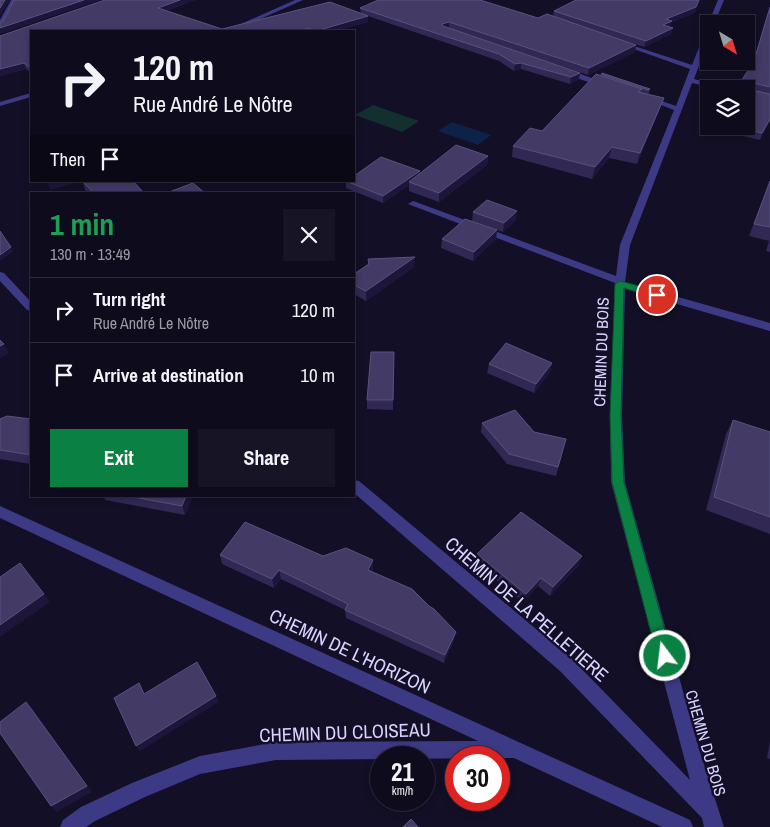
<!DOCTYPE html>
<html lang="en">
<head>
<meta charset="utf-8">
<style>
  :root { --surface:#0e0b1c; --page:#171425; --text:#f1f3f6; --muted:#9b9ba3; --line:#2e2b3b; --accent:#0b8043 }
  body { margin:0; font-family:"Archivo Narrow",sans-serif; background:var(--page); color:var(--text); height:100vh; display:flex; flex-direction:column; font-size:19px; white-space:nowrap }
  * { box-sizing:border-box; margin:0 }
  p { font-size:16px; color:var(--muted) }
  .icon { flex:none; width:28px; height:28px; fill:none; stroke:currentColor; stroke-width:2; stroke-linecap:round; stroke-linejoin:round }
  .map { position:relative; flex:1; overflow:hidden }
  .side { position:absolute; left:30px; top:192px; width:325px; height:305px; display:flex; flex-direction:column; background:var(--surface); border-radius:0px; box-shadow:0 2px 8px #0003,0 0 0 1px var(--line) }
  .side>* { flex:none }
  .guide { position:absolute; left:30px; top:30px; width:325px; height:152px; border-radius:0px; box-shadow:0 2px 8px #0003,0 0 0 1px var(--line); background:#0e0b1c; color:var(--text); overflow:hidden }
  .needle { width:32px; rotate:142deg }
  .controls { position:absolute; left:700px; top:15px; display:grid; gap:10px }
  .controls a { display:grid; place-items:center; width:55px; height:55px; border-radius:0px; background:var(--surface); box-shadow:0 2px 8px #0003,0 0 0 1px var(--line); font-size:25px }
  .speed { position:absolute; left:370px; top:746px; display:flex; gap:10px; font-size:25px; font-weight:700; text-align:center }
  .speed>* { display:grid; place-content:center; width:65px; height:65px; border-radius:50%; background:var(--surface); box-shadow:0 2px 8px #0003,0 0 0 1px var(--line); line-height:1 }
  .speed small { font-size:12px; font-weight:400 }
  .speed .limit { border:8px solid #d22; background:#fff; color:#111 }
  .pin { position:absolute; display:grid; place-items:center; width:42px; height:42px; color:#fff; margin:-21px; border:2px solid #fff; border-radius:50%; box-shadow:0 1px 5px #0007 }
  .me { position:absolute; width:55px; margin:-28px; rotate:345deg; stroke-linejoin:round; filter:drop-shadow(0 0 4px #0008) }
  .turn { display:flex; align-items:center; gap:18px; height:105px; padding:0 20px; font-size:22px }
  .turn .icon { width:65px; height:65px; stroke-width:2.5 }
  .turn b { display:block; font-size:35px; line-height:42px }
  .then { display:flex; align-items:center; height:48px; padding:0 20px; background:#0003; gap:10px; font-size:19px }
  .round { display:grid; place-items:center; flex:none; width:52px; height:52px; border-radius:0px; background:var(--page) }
  .head { display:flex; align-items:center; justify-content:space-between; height:85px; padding:0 20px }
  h1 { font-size:30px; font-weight:700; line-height:38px; color:#1e9e55 }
  .cta { display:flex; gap:10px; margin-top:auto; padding:10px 20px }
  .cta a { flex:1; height:58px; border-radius:0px; background:var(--accent); color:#fff; font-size:20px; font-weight:700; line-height:58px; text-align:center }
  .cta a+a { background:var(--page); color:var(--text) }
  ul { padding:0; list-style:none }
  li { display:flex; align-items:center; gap:15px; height:65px; padding:0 20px; border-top:1px solid var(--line) }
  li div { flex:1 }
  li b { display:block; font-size:19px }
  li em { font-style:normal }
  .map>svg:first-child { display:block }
</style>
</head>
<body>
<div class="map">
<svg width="770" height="827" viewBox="0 0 770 827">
  <rect width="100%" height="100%" fill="#130f26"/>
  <path fill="#12302f" d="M373,105L419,121L402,132L355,115Z"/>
  <path fill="#0c2248" d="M452,122L491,135L478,145L438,131Z"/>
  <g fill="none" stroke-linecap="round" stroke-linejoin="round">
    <path fill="#3d3a85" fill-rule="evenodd" d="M11,0H17L3,26L0,28V20Z
      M295,0H303L233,31H225Z
      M718,0H724L714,24H709V25L708,24Z
      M709,28V39L694,79L732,89H717L692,83L630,245L625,282L770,323V331L625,289L622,416L625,482L699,749L724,827H704L702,818L560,671L354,493V480L359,481L572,659L690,780L611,482L610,416L615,283L408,204L413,201L416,202L616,276L620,245L674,110L643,98L647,96L676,106L690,69L617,43L622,42L692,65L706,30Z
      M561,69H567L611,85L604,87L561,73Z
      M31,93V97L0,106V102Z
      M0,272L4,273L31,302V311L27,310L0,281Z
      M0,506L690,820L693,827H662L514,758H499L276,760L200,774L145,797L95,821L86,827H60L63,820L81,807L132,783L200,756L276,742L478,741L0,518Z"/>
  </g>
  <path fill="#312854" d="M105,0H195L166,11L222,29L330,2L361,13L360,8L378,0H480L538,18L547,14L553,16L554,11L576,0H700L694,13L671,23L670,27L673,28L671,34L644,47L599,32L636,45L635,52L588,75L448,28L580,73L579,79L570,84L521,69L514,71L499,61L368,16V22L335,31H31V73L26,69L0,76V36Z
    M770,6V122H769L760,140L714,129L715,126H746V89L753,62Z
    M601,74L650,89L649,93L648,94L660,108L637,164L609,158L592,179L512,157L513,146L542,131L600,75Z
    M488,156L487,165L439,202L409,191V185L383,203L346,188V181L419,174Z
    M770,181V252L766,251L769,241L749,236Z
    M83,182L145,194H90L85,190Z
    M473,212L516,220L503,232L472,221Z
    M497,230L496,239L473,261L441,248L442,239Z
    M368,259L414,267L366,301L354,294V274L368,264Z
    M394,352L393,410L367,409V400Z
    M552,363L550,372L534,393L487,373L489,364Z
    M0,419H31V464L0,459Z
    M733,420L770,432V534L706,510L726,434Z
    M482,423L534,432L566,439L556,476L507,464L481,432Z
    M104,496H193L185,515L105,500Z
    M477,554L579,565L550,596L538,586L523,602L475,563Z
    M220,555L323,556L373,569L372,572L429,606L456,632L454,640L444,663L346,618L345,610L281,579L274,588L222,564Z
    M770,741V759L767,758Z"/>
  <path fill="#1d163a" d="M5,0H10L0,16V8Z
    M84,0H101L0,34V28Z
    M180,0H195L159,13L158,8Z
    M699,0H700L694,13L671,23L670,27L662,31L666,19Z
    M368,16V22L335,31H316Z
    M449,22V28L441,30L442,24Z
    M309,28L310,31H299Z
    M673,28L671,34L644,47L646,41Z
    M636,45L635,52L588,75L589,68Z
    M24,63L26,69L0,76V69Z
    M521,63V69L514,71L515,64Z
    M580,73L579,79L570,84L571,77Z
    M664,98L660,108L637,164L640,153Z
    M770,119V120L760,140L762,133Z
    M612,147L609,158L592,179L595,167Z
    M488,156L487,165L439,202V193Z
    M420,171L419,178L409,182V185L383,203V196Z
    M54,181H72L73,184L50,190L48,183Z
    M517,211L516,220L503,232L504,223Z
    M497,230L496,239L473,261L474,252Z
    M11,247L13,252L0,261V255Z
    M415,257L414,267L366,301V291Z
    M4,344L9,353L0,358V346Z
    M552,363L550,372L534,393L536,384Z
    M186,496H193L185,515L182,506Z
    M582,556L579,565L550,596L553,587Z
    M373,560V569L368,578V570Z
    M279,570L281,579L274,588L272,579Z
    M541,578L538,586L523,602L526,594Z
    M44,594L50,602L0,637V625Z
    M456,632L454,640L444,663L445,655Z
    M216,696L219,702L140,751L136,746Z
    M26,702L33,709L92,792L57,812L51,806Z"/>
  <path fill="#433a66" stroke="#5a527e" d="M0,0H5L0,8Z
    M14,0H84L0,28V23L3,21Z
    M105,0H180L158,8L222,29L330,2L368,16L316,31L309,28L299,31H31V69L24,63L0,69V36Z
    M378,0H480L538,18L547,14L636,45L589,68L449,22L442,24L443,26L580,73L571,77L521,63L515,64L499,54L360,8Z
    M576,0H699L696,7L666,19L672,21L663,25L673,28L646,41L554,11Z
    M770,7V87L749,82L747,84V89L770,94V119L762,133L734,126H746V89H736L754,61Z
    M602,73L650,89L648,90L601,74Z
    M596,74L642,89L638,92L664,98L640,153L612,147L595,167L513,146L530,128L542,131Z
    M456,145L488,156L439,193L409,182Z
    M381,157L420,171L383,196L346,181H354V176Z
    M85,181H133L145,194H95L83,182Z
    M770,181V227L754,224Z
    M193,183L206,194H164Z
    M487,200L517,211L504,223L473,212Z
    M465,219L497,230L474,252L442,239Z
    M0,231L11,247L0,255Z
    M415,257L366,291L354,285V274L369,264L368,259Z
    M0,340L4,344L0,346Z
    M506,343L552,363L536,384L489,364Z
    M371,352H394L393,400H367Z
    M515,410L534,432L566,439L558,467L509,454L482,423Z
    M7,416L31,419V455L0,450V419Z
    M733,420L770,432V517L714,497Z
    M128,496H186L182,506Z
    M521,512L582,556L553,587L541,578L526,594L477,554Z
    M245,522L323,556L346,548L373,560L368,570L412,589L429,606L434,609L456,632L445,655L345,610L348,604L279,570L272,579L220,555Z
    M20,563L44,594L0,625V577Z
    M197,662L216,696L136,746L114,698L139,683L144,694Z
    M26,702L87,786L51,806L0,733V722Z
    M411,819L418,827H403Z"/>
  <path fill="#0b8043" stroke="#07532c" d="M620,281L661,292L662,295L657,298L624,288L621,416L624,482L672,656L670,661L665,663L659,661L657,656L612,482L610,416L615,284Z"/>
  <g text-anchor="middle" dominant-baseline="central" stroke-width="5" stroke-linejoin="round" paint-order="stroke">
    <g font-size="16" fill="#d9d4ff" stroke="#130f26">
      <text transform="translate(601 352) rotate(-88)">CHEMIN DU BOIS</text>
      <text transform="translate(706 743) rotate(74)">CHEMIN DU BOIS</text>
    </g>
    <g font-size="19" fill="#d9d4ff" stroke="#130f26">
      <text transform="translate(527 609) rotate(41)">CHEMIN DE LA PELLETIERE</text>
      <text transform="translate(350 651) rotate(25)">CHEMIN DE L'HORIZON</text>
      <text transform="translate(345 732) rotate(-2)">CHEMIN DU CLOISEAU</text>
    </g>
  </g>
</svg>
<div class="controls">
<a><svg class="needle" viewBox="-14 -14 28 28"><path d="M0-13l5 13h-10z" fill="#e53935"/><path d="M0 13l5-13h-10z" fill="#9b9ba3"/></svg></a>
<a><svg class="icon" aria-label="layers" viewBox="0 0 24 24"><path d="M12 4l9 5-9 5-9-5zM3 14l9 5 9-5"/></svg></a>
</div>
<div class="speed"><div>21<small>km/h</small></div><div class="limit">30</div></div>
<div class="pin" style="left:657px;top:295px;background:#d93025"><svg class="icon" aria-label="arrive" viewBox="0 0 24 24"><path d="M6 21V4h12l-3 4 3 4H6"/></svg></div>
<svg class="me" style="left:665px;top:656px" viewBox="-20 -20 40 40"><circle r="17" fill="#0b8043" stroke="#fff" stroke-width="3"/><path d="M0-11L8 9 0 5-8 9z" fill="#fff"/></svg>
<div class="guide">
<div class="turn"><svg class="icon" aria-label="right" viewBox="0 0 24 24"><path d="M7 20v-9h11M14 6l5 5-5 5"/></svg><div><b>120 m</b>Rue André Le Nôtre</div></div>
<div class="then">Then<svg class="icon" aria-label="arrive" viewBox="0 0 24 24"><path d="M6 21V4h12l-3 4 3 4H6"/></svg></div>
</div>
<section class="side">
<div class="head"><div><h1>1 min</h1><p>130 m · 13:49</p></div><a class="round"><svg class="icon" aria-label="close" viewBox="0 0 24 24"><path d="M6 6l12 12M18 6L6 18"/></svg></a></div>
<ul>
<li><svg class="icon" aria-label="right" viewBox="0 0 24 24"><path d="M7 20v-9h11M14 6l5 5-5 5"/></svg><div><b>Turn right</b><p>Rue André Le Nôtre</p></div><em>120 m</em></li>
<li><svg class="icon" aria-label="arrive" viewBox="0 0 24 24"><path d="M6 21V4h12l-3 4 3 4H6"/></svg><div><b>Arrive at destination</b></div><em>10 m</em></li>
</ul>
<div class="cta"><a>Exit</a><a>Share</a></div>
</section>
</div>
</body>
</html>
